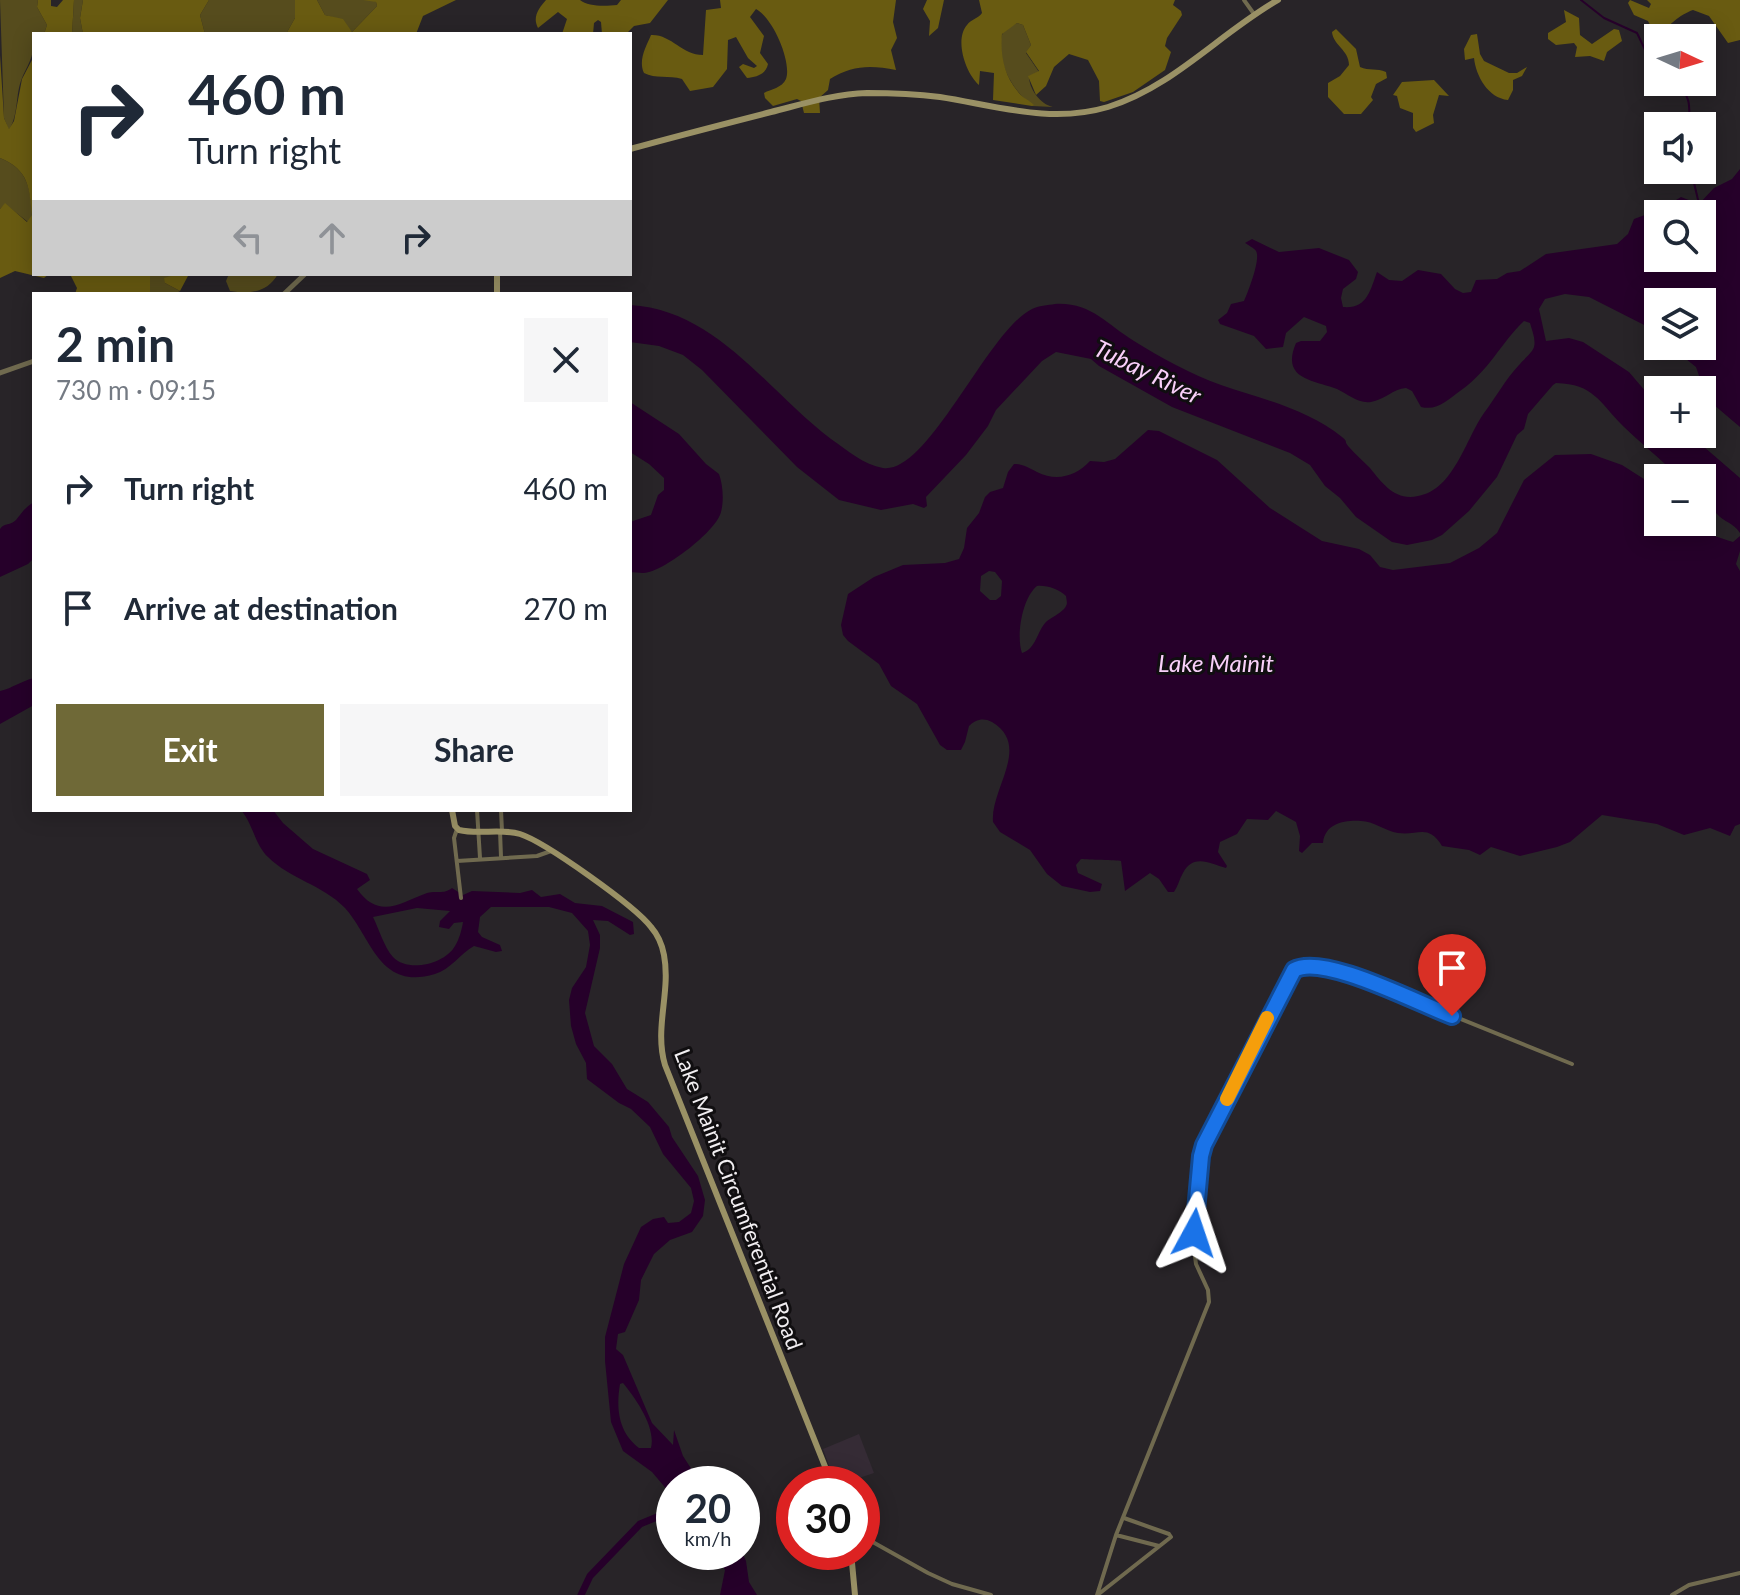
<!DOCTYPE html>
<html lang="en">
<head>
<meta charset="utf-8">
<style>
  :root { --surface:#fff; --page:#f6f6f7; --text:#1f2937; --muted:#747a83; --accent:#6f6937 }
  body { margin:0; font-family:Lato,sans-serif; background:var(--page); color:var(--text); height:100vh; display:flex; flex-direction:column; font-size:30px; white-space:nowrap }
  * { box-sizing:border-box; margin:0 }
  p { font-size:26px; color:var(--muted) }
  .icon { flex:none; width:44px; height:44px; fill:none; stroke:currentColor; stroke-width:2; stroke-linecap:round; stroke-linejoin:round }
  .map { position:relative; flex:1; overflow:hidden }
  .panel { position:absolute; left:32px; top:292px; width:600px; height:520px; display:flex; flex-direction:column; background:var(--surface); border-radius:0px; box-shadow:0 4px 20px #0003 }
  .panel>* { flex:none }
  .banner { position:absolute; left:32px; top:32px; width:600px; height:244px; border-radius:0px; box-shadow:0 4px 20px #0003; background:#fff; color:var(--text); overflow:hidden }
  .needle { width:52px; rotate:94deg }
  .tools { position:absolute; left:1644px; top:24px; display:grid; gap:16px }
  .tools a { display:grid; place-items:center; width:72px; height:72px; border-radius:0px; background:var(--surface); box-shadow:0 4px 20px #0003; font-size:40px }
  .speed { position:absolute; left:656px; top:1466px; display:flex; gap:16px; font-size:40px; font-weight:700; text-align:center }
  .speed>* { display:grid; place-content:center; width:104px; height:104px; border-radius:50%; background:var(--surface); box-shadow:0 4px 20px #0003; line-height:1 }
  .speed small { font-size:20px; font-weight:400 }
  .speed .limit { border:12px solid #d22; background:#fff; color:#111 }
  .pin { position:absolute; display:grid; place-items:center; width:68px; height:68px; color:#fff; margin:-82px -34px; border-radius:50% 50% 50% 0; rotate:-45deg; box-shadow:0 0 8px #0007 }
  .pin .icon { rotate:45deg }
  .me { position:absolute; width:88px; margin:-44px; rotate:5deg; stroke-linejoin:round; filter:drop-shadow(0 0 6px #0008) }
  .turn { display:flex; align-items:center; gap:28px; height:168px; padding:0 24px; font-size:36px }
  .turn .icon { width:104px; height:104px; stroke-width:2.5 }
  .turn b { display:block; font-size:56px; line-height:68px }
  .lanes { display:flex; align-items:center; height:76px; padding:0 24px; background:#0003; justify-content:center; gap:40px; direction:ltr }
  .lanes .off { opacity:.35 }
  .round { display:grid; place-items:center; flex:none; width:84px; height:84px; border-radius:0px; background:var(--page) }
  .summary { display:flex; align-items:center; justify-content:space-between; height:136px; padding:0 24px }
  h1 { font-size:48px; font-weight:700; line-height:60px }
  .button { display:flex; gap:16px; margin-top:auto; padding:16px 24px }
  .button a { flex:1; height:92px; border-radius:0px; background:var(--accent); color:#fff; font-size:32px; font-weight:700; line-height:92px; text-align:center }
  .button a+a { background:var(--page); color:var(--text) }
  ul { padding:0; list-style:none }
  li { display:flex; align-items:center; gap:24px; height:120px; padding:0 24px }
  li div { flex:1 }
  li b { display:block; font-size:30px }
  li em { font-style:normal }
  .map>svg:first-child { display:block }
</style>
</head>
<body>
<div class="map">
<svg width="1740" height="1595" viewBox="0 0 1740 1595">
  <rect width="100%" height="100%" fill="#282428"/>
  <path fill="#352b35" d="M859,1434L874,1473L856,1479L853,1472L834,1479L823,1449Z"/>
  <path fill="#564c1d" d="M0,0H38L37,7L47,25L44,34H34C34,56 31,59 22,78C15,95 19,114 9,130L4,118Z
    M74,0H83L80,18L83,34H72Z
    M209,0H295V18L286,34H205L200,15Z
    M317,0H372L376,2L377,6L352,32C338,19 346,21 325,15Z
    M1017,23L1023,25L1031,45L1026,53L1039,72L1029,76C1029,89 1040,104 1053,107L1032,106C1030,103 1024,99 1020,94C1006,78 994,50 1004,30Z
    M0,158C29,170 29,187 33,216L28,222L5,204L0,209Z
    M150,274H178L165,283L180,291L175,294H150Z
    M229,274H278C267,293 250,294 230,291L226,281Z"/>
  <path fill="#695b11" d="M38,0H51V6L57,7L63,0H74L72,34H44L47,25L37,7Z
    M83,0H209L200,15L205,34H83L80,18Z
    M295,0H317L325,15L343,19L352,32L377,6L376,2L363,0H456L423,16L416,34H286L295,18Z
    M546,0H580C588,7 606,6 617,5L621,0H668L650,23L634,26L626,34H602L601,22L598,20L594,23L593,34H562L567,19L558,12L538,28C532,17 539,8 546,0Z
    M720,0H896L893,22L897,38L891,50L896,70C871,65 852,65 830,79L828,90L819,98L820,113H804L801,101L797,99L773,106L765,98L764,93C771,89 782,88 786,79C792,62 773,18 756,9L750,17L764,36L760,53L768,64C766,74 757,77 747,78L739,67L743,64L754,68L757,66L748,58L736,37L728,40L727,69L713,87L690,91L682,79C669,75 655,79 644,73C638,60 646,47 651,35C671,34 682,55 703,55L706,10L721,8Z
    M927,0H944L938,28L929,36L930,21L923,9Z
    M979,0H1175L1173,5L1181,11L1182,15L1167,38L1165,46L1171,52L1165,70L1133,92L1104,102L1100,101L1099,81L1088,60L1069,54L1054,67L1046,86L1036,95L1028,76L1039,71L1026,52L1031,45L1023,25L1017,23L1002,34C1000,55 1004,76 1019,93C1023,98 1029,100 1034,105L1032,106L993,100L994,73L980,71L979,85C966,74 954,40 967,25C971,19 978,19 982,13Z
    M1630,0L1649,8L1651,4L1647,0H1740V40L1728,43L1709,16L1693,10C1681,14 1664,27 1662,38H1658V60L1646,52L1651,27L1648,21L1634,15L1628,3Z
    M1564,10L1579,18L1580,35L1592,44L1614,29L1619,30L1622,41L1607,52L1604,61L1590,56L1575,57L1577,47L1574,43L1556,45L1548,39V33L1566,22Z
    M1336,29L1356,49L1360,67C1369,71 1377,68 1386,72L1387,78L1376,84L1371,97L1373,100L1361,114H1344L1328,97V83L1340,76L1349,65C1349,50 1333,45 1332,32Z
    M1477,34L1480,54L1484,61L1509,73H1517L1527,67L1522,76L1513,80V90L1508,100C1488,98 1476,76 1474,58L1465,60L1464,49L1471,35Z
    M0,55L4,118L9,129L14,121L22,79L34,56V274H49L44,278L15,271L0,278V209L5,203L27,222L32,215C29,187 29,170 0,158Z
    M1434,80L1449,96L1439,95L1433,115L1434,123L1416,132L1413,128V113L1400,108L1397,96L1393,95L1402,82Z
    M70,274H150V294H75L77,288Z
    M178,274H189L180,291L165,283L164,278Z"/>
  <path fill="#26002a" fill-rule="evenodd" d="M1740,169V427L1707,399L1696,367L1681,355L1675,346H1702V302H1658V332L1589,297L1565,294L1545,299L1539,309L1546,341L1569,338L1583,342L1629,372L1658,406V434H1689L1740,478V533C1734,523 1724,522 1717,514C1710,507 1711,504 1702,498V478H1679C1662,459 1641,444 1623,426C1599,402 1594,384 1556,383L1553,385L1528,414L1524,429L1517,435L1497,477L1469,511L1442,535L1432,540L1407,545L1392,542L1356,517L1340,498L1325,486L1310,465L1290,453L1172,407L1099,366L1091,359L1056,352L1042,361L996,410L988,426L966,455L926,497L927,506L924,508L913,504L881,510L839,500L797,467L702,370L683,355L659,346L630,342V305C717,310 767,391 831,439C847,450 864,465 883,468C928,475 988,330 1032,309C1038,306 1048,305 1055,304C1091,302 1106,324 1134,341C1161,358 1191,374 1221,385C1262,399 1307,409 1342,437C1349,443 1343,440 1349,447C1355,454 1363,461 1370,468C1383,484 1395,501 1418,496C1454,490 1466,438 1484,413C1496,397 1505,380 1519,365C1523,360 1532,353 1534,347C1536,339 1532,331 1530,323L1524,321C1500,344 1489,371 1460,391C1447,400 1438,411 1421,407L1412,391L1406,388C1393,389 1384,400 1371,402C1358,404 1348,394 1337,389C1315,380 1280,380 1296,343L1301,341H1320L1327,332L1326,326L1304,317L1286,333L1283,347L1266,349L1254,336L1220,324L1218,320L1227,313L1231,304L1244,301C1248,292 1261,259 1256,251C1255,249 1247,244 1245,243L1252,239L1279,252L1319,248L1349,260L1358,272L1356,279L1343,289L1341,298L1343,307C1367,309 1370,291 1377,272L1389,280L1402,281L1418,270L1441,274L1455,289L1463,293L1471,292L1476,280L1497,279L1507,273L1520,271L1546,254L1617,244L1628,234L1634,219L1661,209L1681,197L1699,204L1714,188L1732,179ZM1658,214H1702V258H1658Z
    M630,402L679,434L706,464L719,474C723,485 724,501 721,512C717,530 669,567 649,572C643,574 636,572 630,572V522L651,515L658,495L664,490V478L649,464L630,452Z
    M1148,430L1159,431L1217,460L1270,508L1322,541L1359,549L1370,555L1380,567L1393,570L1450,563L1479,548L1497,533L1524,480L1555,455L1591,454L1622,465L1658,488V522H1690C1697,532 1721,538 1733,542L1740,536V551L1736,564L1740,571V824L1735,826L1730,836L1710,828L1684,835L1657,824L1602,815L1570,842L1557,847L1520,856L1491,847L1480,855L1469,850L1442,846C1428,823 1418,836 1398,833C1385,831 1373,821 1361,821C1345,820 1325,823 1323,843H1312L1302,853L1299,851L1300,836L1296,822L1276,811L1268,820L1247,819L1237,834L1220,842L1218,852L1227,866L1226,868C1210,864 1194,853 1183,873C1179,880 1178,886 1174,892H1168L1159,879L1150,873L1125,891L1121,861C1117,860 1088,860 1081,859L1076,865L1078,873L1102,884L1100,891L1090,892L1062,886L1047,874L1030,850L1000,832L993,822C990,789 1032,746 992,722C983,717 975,720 969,726L965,742L961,750H947L940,745L917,704L891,686L879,664L848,641L843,635L841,625L848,594L874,577L903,565L945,563L959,559L964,548L967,528L979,513L985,497L990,492L1003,488L1008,472L1014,464C1023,464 1029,468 1037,472C1057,482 1076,476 1090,461L1104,462L1115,459ZM989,571L995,572L1002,581L1001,596L996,600H990L980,591L981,576ZM1037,586C1046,585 1059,589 1066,596C1067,603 1068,604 1064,609C1059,614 1052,617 1047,621C1036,632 1037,648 1022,653C1016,636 1022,598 1037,586Z
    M34,502V558L28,564L0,577V529C5,522 10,526 16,520C23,512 23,509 34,502Z
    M34,678V705L0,724V691C13,688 21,681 34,678Z
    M241,810H273L283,823L313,849L367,874L370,880L357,889C379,920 400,903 427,893C437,890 443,895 452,888L463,895L472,891L520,893L532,890L541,897L560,894L575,903L602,906L633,922L634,934L630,935L608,921L593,920L600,935V948L585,1013L594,1046L612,1064L627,1089L648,1102L669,1127L672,1137L698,1176L705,1200L703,1216L692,1232L670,1240L654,1254L641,1280L639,1300L625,1332L618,1334L616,1349L623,1355L652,1423L673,1445L674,1430L683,1456L701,1484H674V1498L652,1472L623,1451L611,1422L605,1361V1337L624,1264L641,1227L653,1219L664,1217L668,1223L679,1222L691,1213L694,1201L691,1188L663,1154L650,1127L631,1109L619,1103L587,1079L586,1063L576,1044L571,1026L569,1000L572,988L586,967L590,945L588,931L572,913L549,907H491L480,917L478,932L482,937L500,945L502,951L496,952L474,946C460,954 451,969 435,974C379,991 372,938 345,908C323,885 290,879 268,857C255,845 253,824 241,810ZM417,908L450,911L440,921L439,927L449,929L454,923L463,922C462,929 459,940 455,946C445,964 408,973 393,957C384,947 379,929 373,917ZM623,1383C636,1399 656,1427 651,1448H639C618,1432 616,1408 620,1384Z
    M705,1552H742L746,1561L749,1582L757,1595H720L725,1570L717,1557Z"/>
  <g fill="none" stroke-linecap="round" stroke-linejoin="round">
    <path stroke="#26002a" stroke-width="2" d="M1581,0L1604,18L1637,33L1649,58L1658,69
      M1675,82C1691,95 1690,106 1689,126
      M1691,170L1699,204"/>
    <path stroke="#26002a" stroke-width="7" d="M581,1595L590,1576L640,1524L674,1510"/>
    <path stroke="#706a4f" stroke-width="4" d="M1244,0L1254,14
      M477,810L480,858
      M501,810L502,831
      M457,829L454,838L461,898
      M500,831L501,857
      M457,861L537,856L551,851
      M1116,1535L1159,1546
      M862,1536L928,1573L952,1584L991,1595
      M1100,1593L1171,1537L1169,1534L1124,1518
      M1097,1595L1116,1535L1209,1302L1208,1290L1196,1264L1193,1241L1202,1151L1290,973L1306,966L1352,975L1572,1064
      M1672,1595L1689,1585L1740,1573"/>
    <path stroke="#706a4f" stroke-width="5" d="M284,294L305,274
      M0,373L34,361"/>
    <path stroke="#9a9165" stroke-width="6" d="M630,149C677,136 724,124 771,112C803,104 834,94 867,93C891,93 916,94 940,97C997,106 1051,124 1108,107C1173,87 1220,33 1278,0
      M497,294V274
      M452,810L455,826L459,830C479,835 500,828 520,834C545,842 635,906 651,927C658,935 662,944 664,955C671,992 654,1028 665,1065L832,1484
      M851,1552L855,1595"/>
  </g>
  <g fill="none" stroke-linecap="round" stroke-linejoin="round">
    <g stroke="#114b97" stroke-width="20">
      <path id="route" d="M1194,1233L1201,1156L1204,1145L1294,970C1323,953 1419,1004 1452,1016"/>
    </g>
    <use href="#route" stroke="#1a73e8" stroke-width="14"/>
    <path stroke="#f59e0b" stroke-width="14" d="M1227,1099L1267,1018"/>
  </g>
  <g text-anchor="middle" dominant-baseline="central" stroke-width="6" stroke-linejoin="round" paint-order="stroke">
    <g font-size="22" fill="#f1eef1" stroke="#100e10">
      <text transform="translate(739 1199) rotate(69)">Lake Mainit Circumferential Road</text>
    </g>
    <g font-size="24" font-style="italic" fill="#f9d0fa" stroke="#100e10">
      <text transform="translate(1148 371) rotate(26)">Tubay River</text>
      <text x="1216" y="662">Lake Mainit</text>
    </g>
  </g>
</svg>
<div class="tools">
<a><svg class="needle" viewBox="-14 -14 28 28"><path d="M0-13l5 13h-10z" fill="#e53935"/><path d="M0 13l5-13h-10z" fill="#747a83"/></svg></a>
<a><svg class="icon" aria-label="sound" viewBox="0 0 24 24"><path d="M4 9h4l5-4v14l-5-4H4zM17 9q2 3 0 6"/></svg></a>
<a><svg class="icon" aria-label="search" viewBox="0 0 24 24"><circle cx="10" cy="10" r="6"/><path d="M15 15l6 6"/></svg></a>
<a><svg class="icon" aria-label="layers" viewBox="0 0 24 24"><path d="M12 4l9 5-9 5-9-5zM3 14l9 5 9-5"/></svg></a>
<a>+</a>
<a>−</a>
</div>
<div class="speed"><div>20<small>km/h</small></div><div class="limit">30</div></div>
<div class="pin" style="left:1452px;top:1016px;background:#d93025"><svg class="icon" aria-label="arrive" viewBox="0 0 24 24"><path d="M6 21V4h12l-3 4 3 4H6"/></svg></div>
<svg class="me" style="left:1194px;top:1233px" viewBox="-20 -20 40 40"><path d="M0-17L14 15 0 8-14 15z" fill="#1a73e8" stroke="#fff" stroke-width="4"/></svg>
<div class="banner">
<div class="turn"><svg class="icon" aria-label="right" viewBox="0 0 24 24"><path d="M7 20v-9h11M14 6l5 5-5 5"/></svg><div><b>460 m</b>Turn right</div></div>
<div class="lanes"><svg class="icon off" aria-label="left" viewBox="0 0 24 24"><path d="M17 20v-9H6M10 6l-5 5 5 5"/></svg><svg class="icon off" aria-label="ahead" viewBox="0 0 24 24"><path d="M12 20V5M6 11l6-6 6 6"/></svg><svg class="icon" aria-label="right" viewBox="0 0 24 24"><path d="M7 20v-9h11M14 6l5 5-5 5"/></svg></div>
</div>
<section class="panel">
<div class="summary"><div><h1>2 min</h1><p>730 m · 09:15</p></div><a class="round"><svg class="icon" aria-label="close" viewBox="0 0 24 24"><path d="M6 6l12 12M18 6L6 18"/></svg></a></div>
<ul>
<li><svg class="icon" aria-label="right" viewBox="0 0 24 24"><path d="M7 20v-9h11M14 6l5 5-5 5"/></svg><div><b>Turn right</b></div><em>460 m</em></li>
<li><svg class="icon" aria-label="arrive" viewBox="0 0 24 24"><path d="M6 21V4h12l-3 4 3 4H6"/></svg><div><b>Arrive at destination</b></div><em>270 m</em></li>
</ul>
<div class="button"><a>Exit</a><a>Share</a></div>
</section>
</div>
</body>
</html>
